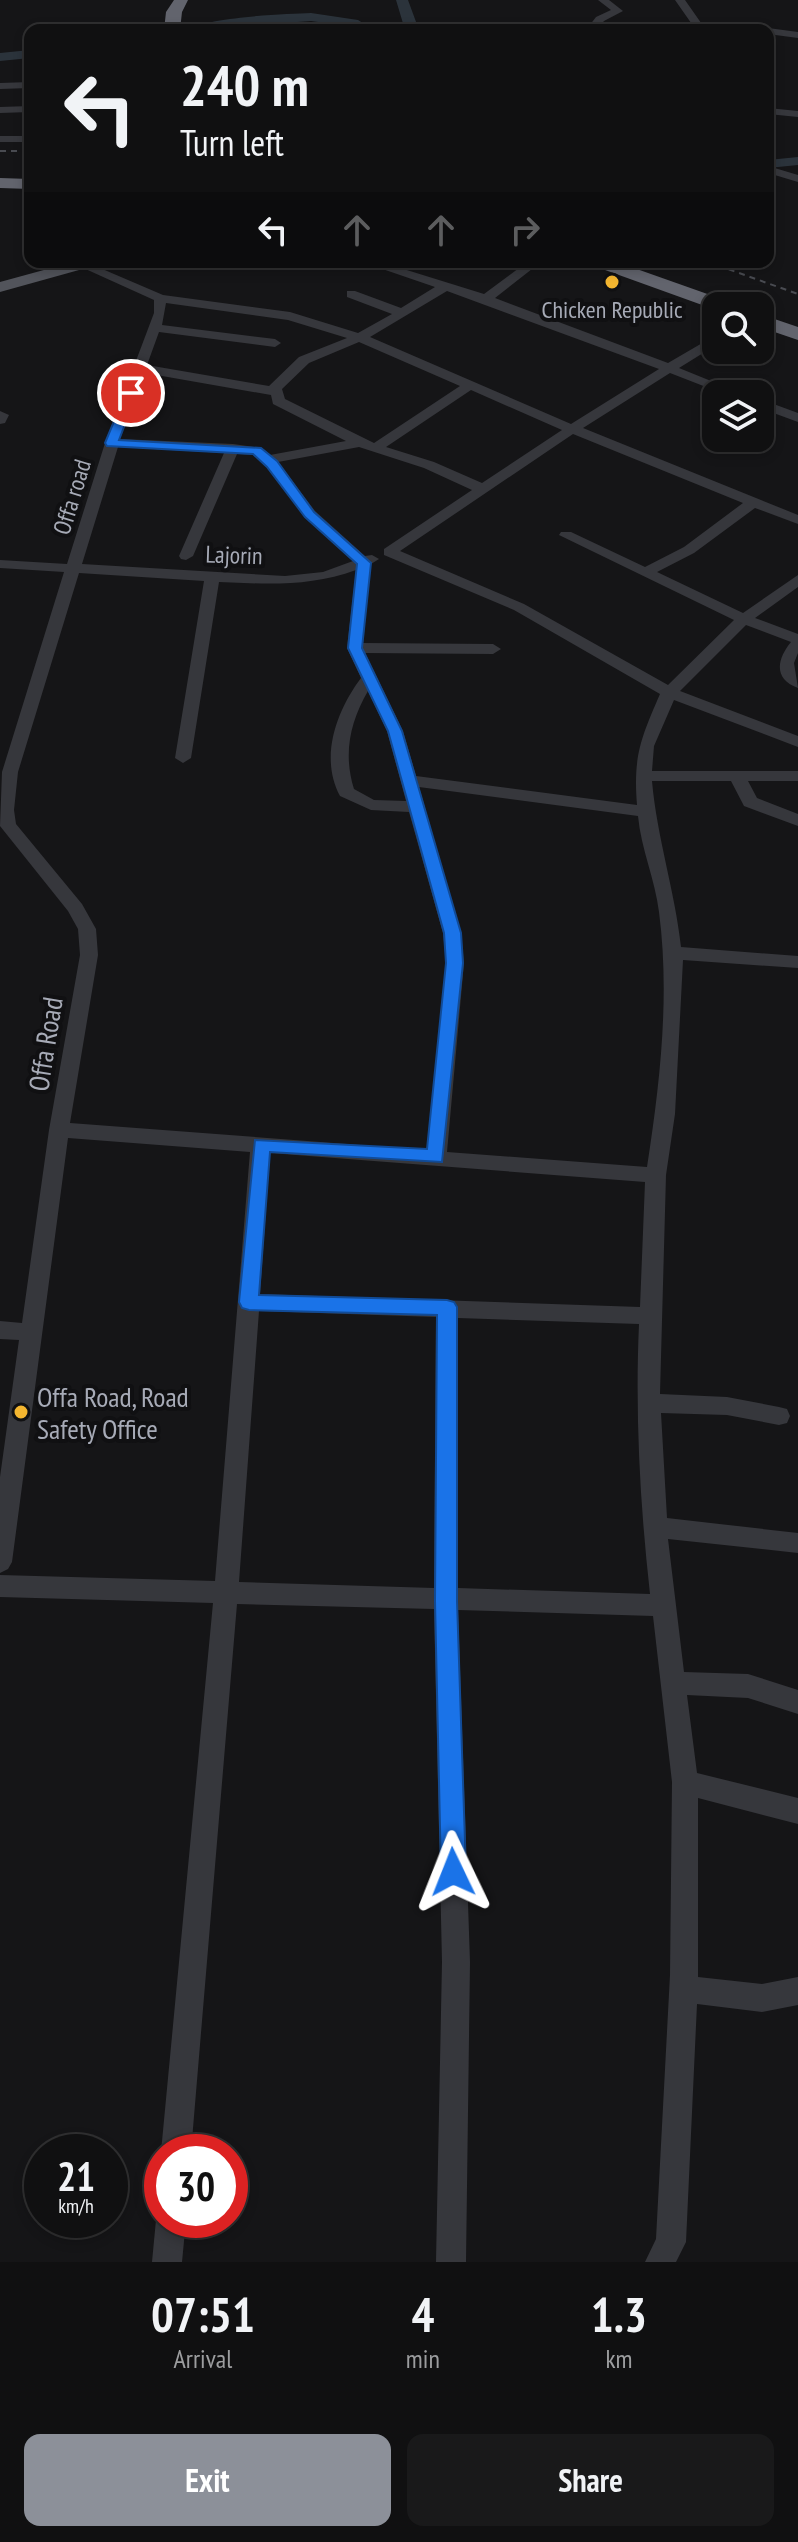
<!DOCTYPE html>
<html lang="en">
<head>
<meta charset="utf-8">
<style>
  :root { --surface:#101011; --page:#19191a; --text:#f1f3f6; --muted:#9c9d9f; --line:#303031; --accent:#8c9099 }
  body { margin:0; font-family:"PT Sans Narrow",sans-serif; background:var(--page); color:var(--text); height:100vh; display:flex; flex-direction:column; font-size:30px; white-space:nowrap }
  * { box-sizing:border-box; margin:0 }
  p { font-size:26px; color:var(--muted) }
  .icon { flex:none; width:44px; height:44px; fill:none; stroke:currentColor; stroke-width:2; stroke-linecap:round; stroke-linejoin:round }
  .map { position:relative; height:2262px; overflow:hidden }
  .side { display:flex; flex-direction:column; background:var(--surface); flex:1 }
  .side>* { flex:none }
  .banner { position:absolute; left:24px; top:24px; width:750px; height:244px; border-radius:16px; box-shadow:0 4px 12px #0003,0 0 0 2px var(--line); background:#101011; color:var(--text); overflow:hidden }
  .fabs { position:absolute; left:702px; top:292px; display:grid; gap:16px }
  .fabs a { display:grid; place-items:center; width:72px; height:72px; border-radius:16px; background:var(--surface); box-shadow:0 4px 12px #0003,0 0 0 2px var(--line); font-size:40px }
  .speed { position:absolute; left:24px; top:2134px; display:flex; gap:16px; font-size:40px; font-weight:700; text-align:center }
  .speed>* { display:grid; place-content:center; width:104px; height:104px; border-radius:50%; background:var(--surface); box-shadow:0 4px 12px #0003,0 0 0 2px var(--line); line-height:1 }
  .speed small { font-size:20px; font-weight:400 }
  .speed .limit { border:12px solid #d22; background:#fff; color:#111 }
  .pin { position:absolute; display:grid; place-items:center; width:68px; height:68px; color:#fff; margin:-34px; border:4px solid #fff; border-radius:50%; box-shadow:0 2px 8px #0007 }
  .me { position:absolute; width:88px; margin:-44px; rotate:358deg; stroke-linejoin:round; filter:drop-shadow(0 0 6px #0008) }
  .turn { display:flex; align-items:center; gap:28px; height:168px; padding:0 24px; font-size:36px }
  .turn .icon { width:104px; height:104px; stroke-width:2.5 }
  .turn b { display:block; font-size:56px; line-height:68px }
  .lanes { display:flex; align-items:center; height:76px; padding:0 24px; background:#0003; justify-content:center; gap:40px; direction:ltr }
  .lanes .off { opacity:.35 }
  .eta { display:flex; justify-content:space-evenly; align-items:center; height:136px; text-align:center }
  .eta b { font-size:48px; font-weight:800; line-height:56px }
  .action { display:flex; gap:16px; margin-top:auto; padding:16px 24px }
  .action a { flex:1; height:92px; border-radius:16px; background:var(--accent); color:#fff; font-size:32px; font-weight:800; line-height:92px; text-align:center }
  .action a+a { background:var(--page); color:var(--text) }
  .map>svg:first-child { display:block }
</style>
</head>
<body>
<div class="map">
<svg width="798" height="2262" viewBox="0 0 798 2262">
  <rect width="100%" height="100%" fill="#151517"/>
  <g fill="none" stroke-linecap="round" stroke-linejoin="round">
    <path fill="#2b333b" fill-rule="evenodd" d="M396,0H408L419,30H405Z
      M311,13L358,20L374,30L311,21L188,30C207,17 285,14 311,13Z
      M30,50V58L0,61V53Z
      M798,157V165L768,168V160Z"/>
    <path fill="#36373c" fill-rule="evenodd" d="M598,0H609L623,11L604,21L596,30H586L596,17L611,10Z
      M675,0H685L706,30H696Z
      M768,28L798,32V38L768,34V30H764Z
      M30,82V88L0,89V83Z
      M30,106V112L0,113V107Z
      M768,108L798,111V117L768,114Z
      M0,136H30V142H0Z
      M768,166L798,175V182L768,173Z
      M70,262H86L163,295L290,312L358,333L392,314L347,297V291H355L401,308L435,287L362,262H381L484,294L527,262H541L495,298L668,363L716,335V345L679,368L743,394H724L670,373L583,428L798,515V524L755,508L694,553L657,572L743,613L798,575V587L755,618L798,634V653L794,663L798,688C773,679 777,659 791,642L746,625L680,691L798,736V747L674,700L654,746L652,771H798V781H748L757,798L798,814V826L744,806L731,781H652C657,838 675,891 681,947L798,956V968L683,960L675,1114L666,1175L660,1394L727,1397L779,1407L787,1409L790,1416L787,1423L779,1425L727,1415L661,1413L667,1518L798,1533V1553L668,1539L684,1672L748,1674L798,1690V1714L748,1698L687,1695L697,1773L798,1798V1824L698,1798V1977L762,1984L798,1977V2005L762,2012L697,2004L686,2242L676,2262H645L656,2239L670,1975L672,1782L653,1616L458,1610L470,1962L466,2262H436L442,1962L434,1609L237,1604L191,2152H161L213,1603L0,1597V1575L215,1581L250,1152L68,1138L12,1562L8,1569L0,1573V1477L19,1340L0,1339V1321L22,1323L49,1130L80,955L78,929L68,911L0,826L2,772L64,572L0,568V560L67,564L105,443L154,313V300ZM447,291L659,369L571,424L370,337ZM166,303L288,320L347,338L299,357L269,386L147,365L159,332L275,347L281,343L275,339L162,325ZM359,342L460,386L374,443L285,399L282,389L309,363ZM145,373L271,395L273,404L346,441L270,455L262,448L233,444L120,439ZM471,390L562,430L482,483L434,462L386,447ZM573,434L743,503L684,547L645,567L571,532H561L559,535L734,620L668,685L524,604L400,551ZM118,447L224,453L179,556L181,559L186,560L193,556L237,454L253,455L267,467L305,517L353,561L323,572L285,576L82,564ZM359,447L424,468L472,490L384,549V555L514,610L660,694C641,738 633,756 637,805L416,776L403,731L365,653L493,654L501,649L493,644L363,643L371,564L379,559L372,555L365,556L315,511L278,462ZM356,570L347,648L361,678C337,710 319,757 340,796L371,810L409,812L443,933L446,963L427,1150L70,1123L98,955L96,929L82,904L16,824L14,810L18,772L79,573L204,581L175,758L183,763L191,758L219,582C267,584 310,587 356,570ZM368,691L387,731L406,801L374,800L354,789C343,754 350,722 368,691ZM419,787L638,816C641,849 655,879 659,912C670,996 660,1083 647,1167L447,1152L464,963L461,933ZM270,1153L645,1182L640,1307L260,1294ZM259,1311L436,1317L434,1588L239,1582ZM458,1318L639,1324C635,1413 640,1505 650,1594L458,1588Z
      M760,399L798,413V422L760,408Z
      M0,411L9,415L5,423L0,424Z
      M160,2209L162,2220H186L182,2262H152L156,2220Z"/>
    <path fill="#52545b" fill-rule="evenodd" d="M73,262H99L97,265L0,292V282Z"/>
    <path fill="#62646d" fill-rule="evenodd" d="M174,0H188L182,12L180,30H164L166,12Z
      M0,178L30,179V189L0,188Z
      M591,262H617L730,302L732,306H716V310L594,266Z
      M760,314L798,327V340L760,327Z"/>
    <path stroke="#494b51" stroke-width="2" stroke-dasharray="6 5" stroke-linecap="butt" d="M0,151H30
      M708,262L798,294"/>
  </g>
  <path fill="#1a73e8" stroke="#114b97" stroke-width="2" d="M127,390L137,393L119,440L261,448L277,461L314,512L371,563L362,648L402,731L461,933L463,963L442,1162L270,1152L259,1295L447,1300L454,1302L457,1307V1601L466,1872L462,1880L453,1884L445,1880L441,1872L435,1601L437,1315L249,1310L242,1308L239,1302L255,1140L427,1149L446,963L444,933L388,731L348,648L357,564L305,517L267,467L253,454L107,446L105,443Z"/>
  <g fill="#f4b630" stroke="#101012" stroke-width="3">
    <circle cx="612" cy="282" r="8"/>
    <circle cx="21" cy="1412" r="8"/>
  </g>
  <g text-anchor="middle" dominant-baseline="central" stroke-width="8" stroke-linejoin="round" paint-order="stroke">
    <g font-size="24" fill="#a7abb7" stroke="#101012">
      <text x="612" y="309">Chicken Republic</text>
    </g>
    <g font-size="24" fill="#a7abb7" stroke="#101012">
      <text transform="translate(72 497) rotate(-73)">Offa road</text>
      <text transform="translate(234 555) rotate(2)">Lajorin</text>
    </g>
    <g font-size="28" fill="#a7abb7" stroke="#101012">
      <text transform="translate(45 1044) rotate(-81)">Offa Road</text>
    </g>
    <g font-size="28" fill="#a7abb7" stroke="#101012" text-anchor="start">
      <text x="37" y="1396">Offa Road, Road<tspan x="37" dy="32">Safety Office</tspan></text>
    </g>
  </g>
</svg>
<div class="fabs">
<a><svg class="icon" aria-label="search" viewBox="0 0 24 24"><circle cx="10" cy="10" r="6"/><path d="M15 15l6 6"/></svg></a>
<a><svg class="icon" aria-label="layers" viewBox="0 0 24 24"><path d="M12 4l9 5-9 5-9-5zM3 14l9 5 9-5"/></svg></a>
</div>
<div class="speed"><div>21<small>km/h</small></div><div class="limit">30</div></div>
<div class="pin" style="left:131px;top:393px;background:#d93025"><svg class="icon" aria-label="arrive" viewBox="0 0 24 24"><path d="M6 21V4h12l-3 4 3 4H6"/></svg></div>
<svg class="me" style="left:453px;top:1872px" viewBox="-20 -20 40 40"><path d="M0-17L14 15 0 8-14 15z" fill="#1a73e8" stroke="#fff" stroke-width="4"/></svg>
<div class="banner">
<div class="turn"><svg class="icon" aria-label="left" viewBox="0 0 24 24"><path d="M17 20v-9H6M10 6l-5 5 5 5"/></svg><div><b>240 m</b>Turn left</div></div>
<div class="lanes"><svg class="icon" aria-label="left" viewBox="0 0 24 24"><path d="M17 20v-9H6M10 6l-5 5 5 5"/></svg><svg class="icon off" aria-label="ahead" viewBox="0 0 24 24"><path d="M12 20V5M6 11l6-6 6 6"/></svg><svg class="icon off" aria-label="ahead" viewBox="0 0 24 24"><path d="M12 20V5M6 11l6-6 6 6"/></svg><svg class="icon off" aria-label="right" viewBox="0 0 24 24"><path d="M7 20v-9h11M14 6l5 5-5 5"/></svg></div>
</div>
</div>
<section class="side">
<div class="eta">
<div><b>07:51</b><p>Arrival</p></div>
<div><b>4</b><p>min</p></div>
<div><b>1.3</b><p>km</p></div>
</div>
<div class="action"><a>Exit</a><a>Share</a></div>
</section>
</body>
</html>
